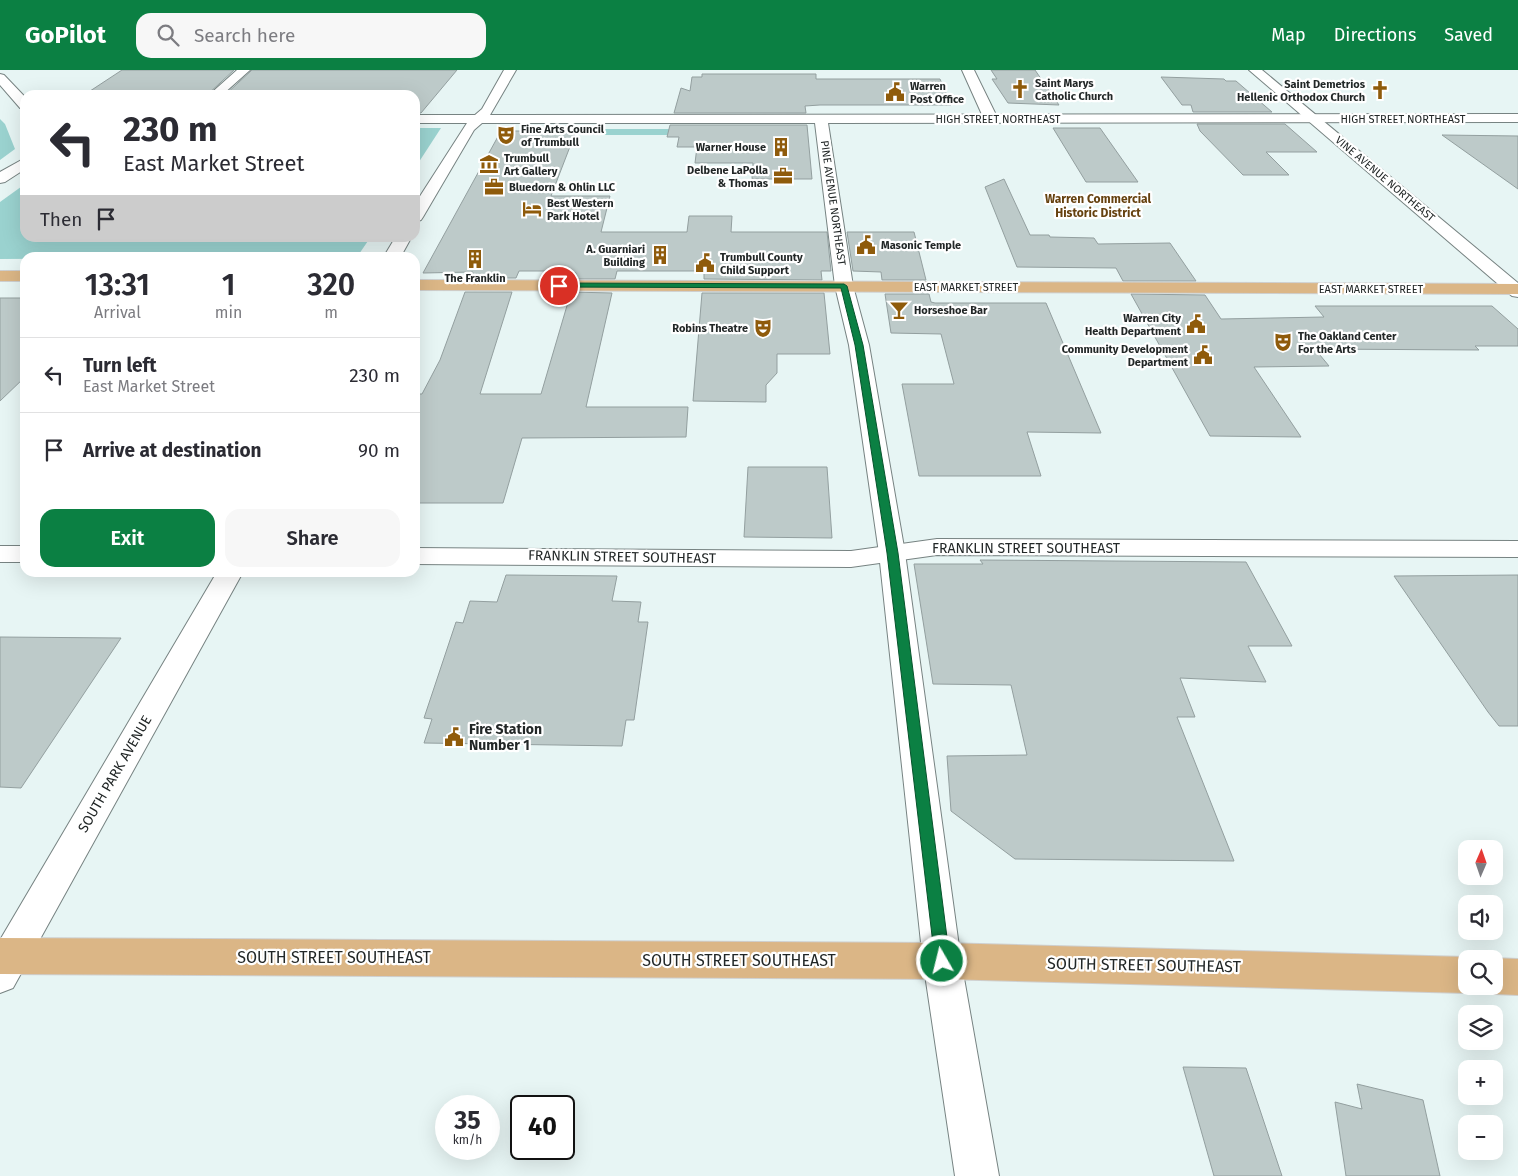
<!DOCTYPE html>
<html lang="en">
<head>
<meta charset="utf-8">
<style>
  :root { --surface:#fff; --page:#f7f7f7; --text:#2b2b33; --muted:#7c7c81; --line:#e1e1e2; --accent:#0b8043 }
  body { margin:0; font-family:"Fira Sans",sans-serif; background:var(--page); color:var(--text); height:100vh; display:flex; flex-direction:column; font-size:19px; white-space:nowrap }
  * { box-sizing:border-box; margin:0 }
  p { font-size:16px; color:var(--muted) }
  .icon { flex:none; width:28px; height:28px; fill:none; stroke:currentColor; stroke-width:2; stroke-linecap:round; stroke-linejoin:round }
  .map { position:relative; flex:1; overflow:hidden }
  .side { position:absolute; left:20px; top:182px; width:400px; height:325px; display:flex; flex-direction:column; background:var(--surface); border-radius:15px; box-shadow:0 5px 20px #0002 }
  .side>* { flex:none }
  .top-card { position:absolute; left:20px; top:20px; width:400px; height:152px; border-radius:15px; box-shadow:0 5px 20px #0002; background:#fff; color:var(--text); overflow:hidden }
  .needle { width:32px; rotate:2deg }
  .tools { position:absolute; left:1458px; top:770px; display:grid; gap:10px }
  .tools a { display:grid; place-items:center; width:45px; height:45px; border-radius:10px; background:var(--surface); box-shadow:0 5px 20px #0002; font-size:25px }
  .speed { position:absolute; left:435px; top:1025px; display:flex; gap:10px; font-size:25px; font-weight:700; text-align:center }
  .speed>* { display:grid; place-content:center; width:65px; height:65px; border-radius:50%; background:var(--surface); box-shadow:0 5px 20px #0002; line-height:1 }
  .speed small { font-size:12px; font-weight:400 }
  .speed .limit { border:2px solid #111; border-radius:8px; background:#fff; color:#111 }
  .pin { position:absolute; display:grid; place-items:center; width:42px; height:42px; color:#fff; margin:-21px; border:2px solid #fff; border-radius:50%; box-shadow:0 1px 5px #0007 }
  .me { position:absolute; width:55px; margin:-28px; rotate:352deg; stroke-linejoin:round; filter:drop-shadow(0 0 4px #0008) }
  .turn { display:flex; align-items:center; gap:18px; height:105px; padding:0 20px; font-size:22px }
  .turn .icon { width:65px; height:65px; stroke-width:2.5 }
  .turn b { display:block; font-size:35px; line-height:42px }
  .then { display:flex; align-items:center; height:48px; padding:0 20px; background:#0003; gap:10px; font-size:19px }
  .eta { display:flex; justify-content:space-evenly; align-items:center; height:85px; text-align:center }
  .eta b { font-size:30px; font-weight:600; line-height:35px }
  .primary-button { display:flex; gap:10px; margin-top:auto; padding:10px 20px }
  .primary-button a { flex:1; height:58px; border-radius:15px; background:var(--accent); color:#fff; font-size:20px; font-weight:600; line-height:58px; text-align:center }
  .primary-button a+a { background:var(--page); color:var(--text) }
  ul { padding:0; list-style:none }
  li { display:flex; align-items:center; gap:15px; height:75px; padding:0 20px; border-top:1px solid var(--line) }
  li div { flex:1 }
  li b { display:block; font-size:19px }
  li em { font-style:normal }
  header { display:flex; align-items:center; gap:30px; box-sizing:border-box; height:70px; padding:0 25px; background:var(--accent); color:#fff }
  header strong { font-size:24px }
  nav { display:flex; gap:28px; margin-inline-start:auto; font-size:18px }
  .search { width:350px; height:45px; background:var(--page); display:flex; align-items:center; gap:12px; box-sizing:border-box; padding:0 18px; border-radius:15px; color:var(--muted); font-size:19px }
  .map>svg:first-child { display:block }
</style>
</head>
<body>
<header>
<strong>GoPilot</strong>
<div class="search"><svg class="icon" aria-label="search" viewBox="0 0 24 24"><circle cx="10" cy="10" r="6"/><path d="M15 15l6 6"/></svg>Search here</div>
<nav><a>Map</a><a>Directions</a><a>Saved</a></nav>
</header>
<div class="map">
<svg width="1518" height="1106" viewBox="0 0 1518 1106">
  <rect width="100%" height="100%" fill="#e7f5f4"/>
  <path fill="#9ad2cf" d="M0,49L5,54L15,79L0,90Z
    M415,58H441L415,98Z
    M587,59H675L667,65H586Z
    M25,114V168H370L357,187L0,189V132Z"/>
  <path fill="#bdcac9" stroke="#939f9f" d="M122,0H234L207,25H84Z
    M252,0H457L421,43H415V25H225Z
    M991,0H1035L1059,35L1008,33L992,9H997Z
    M702,4H816V9H940L951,35H820L805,36L806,43H674L681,18L690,21L692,7H702Z
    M1161,7L1224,9L1226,11H1236L1272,42H1193L1191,35H1182Z
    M1197,54H1285L1317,82H1266L1289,105H1243L1200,61Z
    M670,55H807L812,109H752L753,93H695L697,77H677L679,67H667Z
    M1053,58H1100L1138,112H1086Z
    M501,61H576L551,126H610L601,162H687L689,146H732L731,162H827L831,201H821L822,210L704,209V201H617L615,209H575L576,203L544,201H519L516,208H470L473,202L423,203Z
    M1442,65L1518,66V119Z
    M1004,109L1030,165H1049L1050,167L1094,168L1098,174L1170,173L1196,211H1123L1116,198L1017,197L985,117Z
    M847,162H914L926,210H882L881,202L853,201Z
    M465,222H512L480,324H541L571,222L612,223L586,337H688L686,367L522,368L503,433H415V324H422L440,290Z
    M702,223H824L830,284H777V303L766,315V332L693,331Z
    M885,224H929L931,232L935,233H1046L1101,363L1027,362L1041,406H919L902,314H954L941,264L891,263Z
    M1131,224L1205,225L1221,249L1324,247L1315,236H1492L1518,259V276H1475L1479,280L1315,279L1329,296L1254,297L1301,367L1210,366Z
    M0,228H25V307L0,331Z
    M748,397H827L832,468L744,467Z
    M980,490L1246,492L1292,576H1248L1266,612L1180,608L1195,647H1177L1234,791L1015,789L951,741L947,686L1027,685L1011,615L933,614L914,494H983Z
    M506,505L617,506L612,531L641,532L638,552H648L634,650H626L622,676L424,673L432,649L424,648L456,552L463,553L470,531L497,532Z
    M1518,505V656H1499L1488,642L1394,506Z
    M0,567L121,568L21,718L0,717Z
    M1183,997L1246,998L1282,1106H1214Z
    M1357,1014L1423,1030L1440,1106H1346L1335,1032L1362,1039Z"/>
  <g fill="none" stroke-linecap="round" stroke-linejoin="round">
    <g stroke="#778382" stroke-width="2">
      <path id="street" d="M237,0H250L222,25H209Z
        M962,0H974L998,49L996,52L991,53L984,49Z
        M1249,0H1262L1518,213V227L1512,226Z
        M937,469L1518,471V487L937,485L851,497L415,494V478L851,481Z
        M0,476H25V492H0Z"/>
    </g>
    <g stroke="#778382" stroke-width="2">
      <path id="secondary" d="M504,0H516L490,45L1518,44V52L828,53L853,216L869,275L905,483L961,891L999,1106H955L923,891L879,483L849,275L835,216L815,53H482L474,60L423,147L421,150L415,152V134L467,53H415V45H475L482,39Z
        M0,4L4,5L25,27V39L20,38L0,15Z
        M25,88V99L5,112L0,113V102Z
        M395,168H411L400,188H383Z
        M217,502H243L13,918L0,923V870Z"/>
    </g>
    <g stroke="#cecfcf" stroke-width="2">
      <path id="primary" d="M0,201H25V211H0Z
        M415,210L1518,214V224L415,220Z
        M0,868L942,873L1466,887L1471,889H1466V916H1494V889H1492L1494,888L1518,889V925L1494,924L1481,919L1480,917L1466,923L942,909L0,904Z"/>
    </g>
    <use href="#street" fill="#fff" fill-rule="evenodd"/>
    <use href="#secondary" fill="#fff" fill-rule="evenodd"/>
    <use href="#primary" fill="#dbb686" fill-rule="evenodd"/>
  </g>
  <path fill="#0b8043" stroke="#07532c" d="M559,213L844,214L847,216L863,275L898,483L950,891L948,896L942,898L937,896L935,891L887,483L855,275L841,218L556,217L555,216Z"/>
  <defs>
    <g id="church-bare" transform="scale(1.5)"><path d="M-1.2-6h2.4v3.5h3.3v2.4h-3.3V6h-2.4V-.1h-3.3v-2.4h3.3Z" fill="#8f5b0b" stroke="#fff" stroke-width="2.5" paint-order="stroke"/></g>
    <g id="civic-bare" transform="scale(1.5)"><path d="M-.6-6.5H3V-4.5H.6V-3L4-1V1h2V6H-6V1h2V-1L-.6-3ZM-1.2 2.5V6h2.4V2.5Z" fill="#8f5b0b" stroke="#fff" stroke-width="2.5" paint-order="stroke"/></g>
    <g id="theatre-bare" transform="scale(1.5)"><path d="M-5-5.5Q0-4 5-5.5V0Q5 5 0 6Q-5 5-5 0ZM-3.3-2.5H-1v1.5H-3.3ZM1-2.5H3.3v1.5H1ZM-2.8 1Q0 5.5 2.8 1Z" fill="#8f5b0b" stroke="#fff" stroke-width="2.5" paint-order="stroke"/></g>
    <g id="building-bare" transform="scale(1.5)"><path d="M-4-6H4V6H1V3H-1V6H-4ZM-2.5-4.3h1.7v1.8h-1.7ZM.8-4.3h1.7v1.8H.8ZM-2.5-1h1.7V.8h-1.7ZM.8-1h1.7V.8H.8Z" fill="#8f5b0b" stroke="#fff" stroke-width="2.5" paint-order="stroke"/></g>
    <g id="museum-bare" transform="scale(1.5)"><path d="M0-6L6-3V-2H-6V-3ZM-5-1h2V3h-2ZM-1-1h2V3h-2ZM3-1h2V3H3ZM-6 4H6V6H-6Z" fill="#8f5b0b" stroke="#fff" stroke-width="2.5" paint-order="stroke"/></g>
    <g id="office-bare" transform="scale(1.5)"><path d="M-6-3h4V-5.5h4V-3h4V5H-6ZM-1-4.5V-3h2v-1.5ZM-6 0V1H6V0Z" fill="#8f5b0b" stroke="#fff" stroke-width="2.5" paint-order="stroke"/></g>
    <g id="hotel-bare" transform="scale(1.5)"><path d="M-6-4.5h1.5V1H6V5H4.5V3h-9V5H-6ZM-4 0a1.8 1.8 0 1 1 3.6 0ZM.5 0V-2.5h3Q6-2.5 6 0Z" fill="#8f5b0b" stroke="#fff" stroke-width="2.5" paint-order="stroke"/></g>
    <g id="bar-bare" transform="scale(1.5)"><path d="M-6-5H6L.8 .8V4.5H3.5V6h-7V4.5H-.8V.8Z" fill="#8f5b0b" stroke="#fff" stroke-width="2.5" paint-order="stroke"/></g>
  </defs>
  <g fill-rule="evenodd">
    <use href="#church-bare" x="1020" y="19"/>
    <use href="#church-bare" x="1380" y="20"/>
    <use href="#civic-bare" x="895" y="22"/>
    <use href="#theatre-bare" x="506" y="65"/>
    <use href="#building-bare" x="781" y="77"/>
    <use href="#museum-bare" x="489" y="94"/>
    <use href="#office-bare" x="783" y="106"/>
    <use href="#office-bare" x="494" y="117"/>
    <use href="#hotel-bare" x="532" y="139"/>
    <use href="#civic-bare" x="866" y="175"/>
    <use href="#building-bare" x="660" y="185"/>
    <use href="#building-bare" x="475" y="189"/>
    <use href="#civic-bare" x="705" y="193"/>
    <use href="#bar-bare" x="899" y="240"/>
    <use href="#civic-bare" x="1196" y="254"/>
    <use href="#theatre-bare" x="763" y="258"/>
    <use href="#theatre-bare" x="1283" y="272"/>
    <use href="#civic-bare" x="1203" y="285"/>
    <use href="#civic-bare" x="454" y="667"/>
  </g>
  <g text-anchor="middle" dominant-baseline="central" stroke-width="4.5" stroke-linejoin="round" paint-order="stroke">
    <g font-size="11" font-weight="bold" fill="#222727" stroke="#fff" text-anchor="start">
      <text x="1035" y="13">Saint Marys<tspan x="1035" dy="13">Catholic Church</tspan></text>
      <text x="1365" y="14" text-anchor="end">Saint Demetrios<tspan x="1365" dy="13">Hellenic Orthodox Church</tspan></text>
      <text x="910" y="16">Warren<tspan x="910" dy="13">Post Office</tspan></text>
      <text x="521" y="59">Fine Arts Council<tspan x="521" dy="13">of Trumbull</tspan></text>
      <text x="766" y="77" text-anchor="end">Warner House</text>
      <text x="504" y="88">Trumbull<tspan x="504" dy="13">Art Gallery</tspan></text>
      <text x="768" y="100" text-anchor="end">Delbene LaPolla<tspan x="768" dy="13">&amp; Thomas</tspan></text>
      <text x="509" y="117">Bluedorn &amp; Ohlin LLC</text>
      <text x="547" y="133">Best Western<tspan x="547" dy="13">Park Hotel</tspan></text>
      <text x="881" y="175">Masonic Temple</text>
      <text x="645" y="179" text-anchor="end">A. Guarniari<tspan x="645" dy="13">Building</tspan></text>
      <text x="720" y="187">Trumbull County<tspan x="720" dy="13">Child Support</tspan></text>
      <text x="475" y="208" text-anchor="middle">The Franklin</text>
      <text x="914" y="240">Horseshoe Bar</text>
      <text x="1181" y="248" text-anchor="end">Warren City<tspan x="1181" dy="13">Health Department</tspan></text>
      <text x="748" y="258" text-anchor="end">Robins Theatre</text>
      <text x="1298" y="266">The Oakland Center<tspan x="1298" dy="13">For the Arts</tspan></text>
      <text x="1188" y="279" text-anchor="end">Community Development<tspan x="1188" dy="13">Department</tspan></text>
    </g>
    <g font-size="11" fill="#222727" stroke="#fff">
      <text x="998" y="49">HIGH STREET NORTHEAST</text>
      <text x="1403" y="49">HIGH STREET NORTHEAST</text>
      <text transform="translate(1385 109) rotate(40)">VINE AVENUE NORTHEAST</text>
      <text transform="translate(833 133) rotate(82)">PINE AVENUE NORTHEAST</text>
      <text x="966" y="217">EAST MARKET STREET</text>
      <text x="1371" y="219">EAST MARKET STREET</text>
    </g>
    <g font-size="12" font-weight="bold" fill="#664210" stroke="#fff">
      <text x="1098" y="129">Warren Commercial<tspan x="1098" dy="14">Historic District</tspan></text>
    </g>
    <g font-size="14" fill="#222727" stroke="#fff">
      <text x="1026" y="478">FRANKLIN STREET SOUTHEAST</text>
      <text transform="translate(622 487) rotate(1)">FRANKLIN STREET SOUTHEAST</text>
      <text transform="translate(115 704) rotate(-60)">SOUTH PARK AVENUE</text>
    </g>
    <g font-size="14" font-weight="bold" fill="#222727" stroke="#fff" text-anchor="start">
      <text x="469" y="659">Fire Station<tspan x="469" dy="16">Number 1</tspan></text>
    </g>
    <g font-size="16" fill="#222727" stroke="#fff">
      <text x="334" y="887">SOUTH STREET SOUTHEAST</text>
      <text x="739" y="890">SOUTH STREET SOUTHEAST</text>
      <text transform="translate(1144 895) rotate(1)">SOUTH STREET SOUTHEAST</text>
    </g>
  </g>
</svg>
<div class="tools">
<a><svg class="needle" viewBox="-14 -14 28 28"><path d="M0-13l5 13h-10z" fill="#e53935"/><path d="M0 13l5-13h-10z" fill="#7c7c81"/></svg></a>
<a><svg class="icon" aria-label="sound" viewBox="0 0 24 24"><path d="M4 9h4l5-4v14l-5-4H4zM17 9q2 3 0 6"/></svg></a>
<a><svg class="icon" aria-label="search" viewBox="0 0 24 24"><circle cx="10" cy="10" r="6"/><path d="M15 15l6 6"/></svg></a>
<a><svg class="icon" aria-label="layers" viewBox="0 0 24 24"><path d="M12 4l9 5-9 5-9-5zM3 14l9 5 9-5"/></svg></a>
<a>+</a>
<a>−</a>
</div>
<div class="speed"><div>35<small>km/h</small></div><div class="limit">40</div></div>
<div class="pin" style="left:559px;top:216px;background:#d93025"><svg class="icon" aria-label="arrive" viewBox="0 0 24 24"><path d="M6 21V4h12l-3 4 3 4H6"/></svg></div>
<svg class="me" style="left:942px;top:891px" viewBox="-20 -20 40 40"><circle r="17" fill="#0b8043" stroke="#fff" stroke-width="3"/><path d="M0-11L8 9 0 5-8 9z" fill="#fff"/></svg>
<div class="top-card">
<div class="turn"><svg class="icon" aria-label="left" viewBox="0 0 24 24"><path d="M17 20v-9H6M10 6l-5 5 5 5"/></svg><div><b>230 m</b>East Market Street</div></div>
<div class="then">Then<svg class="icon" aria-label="arrive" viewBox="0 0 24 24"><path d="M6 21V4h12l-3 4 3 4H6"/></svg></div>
</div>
<section class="side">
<div class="eta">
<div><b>13:31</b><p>Arrival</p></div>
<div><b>1</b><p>min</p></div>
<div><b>320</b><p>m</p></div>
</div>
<ul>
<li><svg class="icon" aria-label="left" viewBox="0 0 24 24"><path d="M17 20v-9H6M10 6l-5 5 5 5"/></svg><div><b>Turn left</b><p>East Market Street</p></div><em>230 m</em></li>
<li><svg class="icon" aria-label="arrive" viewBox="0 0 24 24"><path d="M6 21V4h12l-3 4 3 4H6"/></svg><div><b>Arrive at destination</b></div><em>90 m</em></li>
</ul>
<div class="primary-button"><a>Exit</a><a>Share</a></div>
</section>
</div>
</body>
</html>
